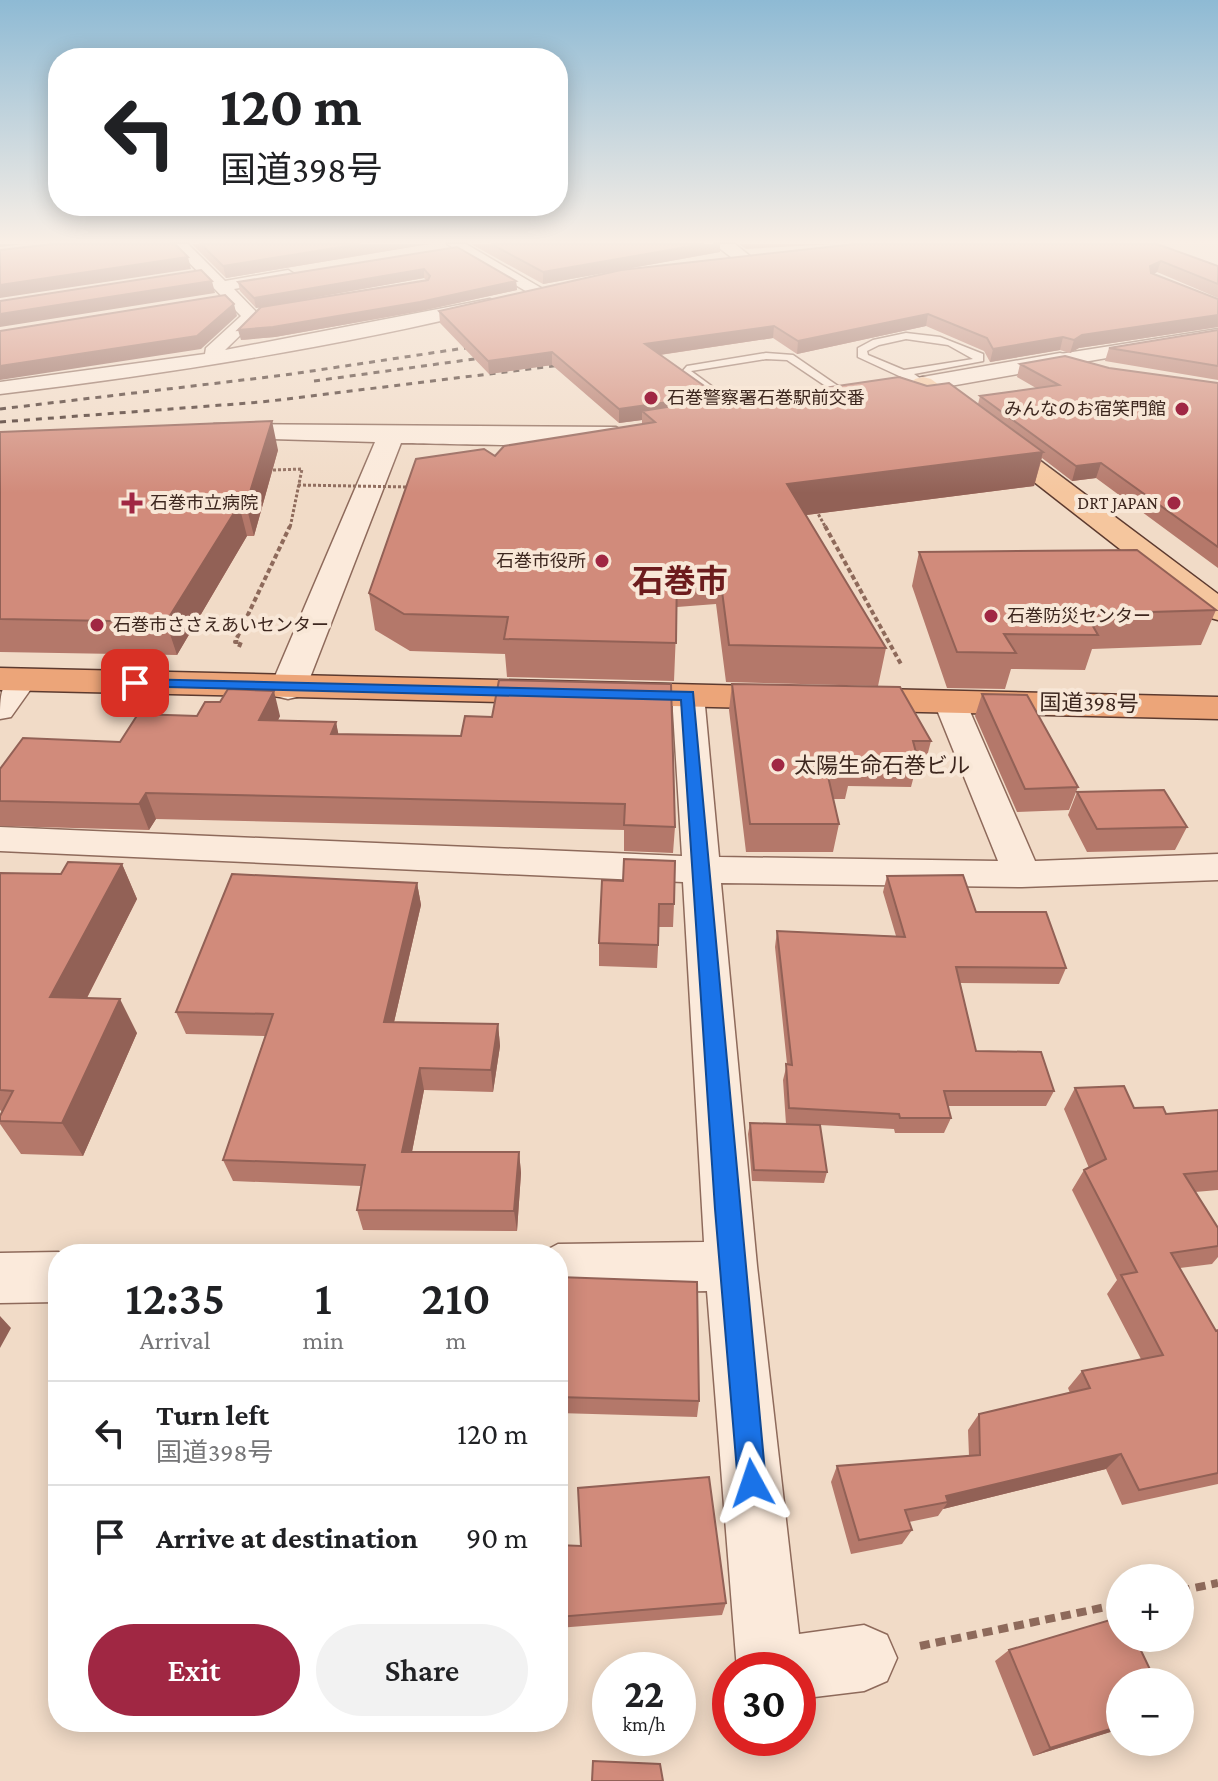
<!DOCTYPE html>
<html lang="en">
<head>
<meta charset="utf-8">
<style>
  :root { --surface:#fff; --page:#f2f2f2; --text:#202124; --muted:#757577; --line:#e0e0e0; --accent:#a02743 }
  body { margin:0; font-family:"Crimson Pro","Noto Sans JP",serif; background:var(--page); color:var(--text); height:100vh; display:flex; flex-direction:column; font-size:30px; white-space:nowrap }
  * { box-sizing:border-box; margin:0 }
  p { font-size:26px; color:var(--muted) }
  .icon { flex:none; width:44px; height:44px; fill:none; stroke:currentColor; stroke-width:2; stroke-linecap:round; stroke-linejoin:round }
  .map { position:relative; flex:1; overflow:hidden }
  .side { position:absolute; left:48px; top:1244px; width:520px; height:488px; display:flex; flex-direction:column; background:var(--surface); border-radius:32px; box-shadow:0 4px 20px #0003 }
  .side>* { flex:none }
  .hud { position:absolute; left:48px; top:48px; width:520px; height:168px; border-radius:32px; box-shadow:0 4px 20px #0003; background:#fff; color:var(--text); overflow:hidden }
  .buttons { position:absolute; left:1106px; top:1564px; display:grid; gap:16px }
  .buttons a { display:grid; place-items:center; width:88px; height:88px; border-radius:50%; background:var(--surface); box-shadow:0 4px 20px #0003; font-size:40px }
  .speed { position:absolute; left:592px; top:1652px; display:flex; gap:16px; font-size:40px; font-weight:700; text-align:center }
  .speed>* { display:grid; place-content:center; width:104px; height:104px; border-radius:50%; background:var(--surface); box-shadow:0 4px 20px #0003; line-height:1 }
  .speed small { font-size:20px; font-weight:400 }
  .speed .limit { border:12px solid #d22; background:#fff; color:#111 }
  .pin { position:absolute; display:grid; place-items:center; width:68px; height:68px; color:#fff; margin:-34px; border-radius:16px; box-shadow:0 4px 12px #0006 }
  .me { position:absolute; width:88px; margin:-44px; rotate:355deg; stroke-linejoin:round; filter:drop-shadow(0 0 6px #0008) }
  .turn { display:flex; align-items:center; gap:28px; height:168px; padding:0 40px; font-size:36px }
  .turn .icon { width:104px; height:104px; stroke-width:2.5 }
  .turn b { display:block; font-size:56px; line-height:68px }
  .eta { display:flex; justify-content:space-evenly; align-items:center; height:136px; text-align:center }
  .eta b { font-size:48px; font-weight:600; line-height:56px }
  .action { display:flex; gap:16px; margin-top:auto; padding:16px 40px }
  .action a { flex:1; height:92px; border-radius:48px; background:var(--accent); color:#fff; font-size:32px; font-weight:600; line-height:92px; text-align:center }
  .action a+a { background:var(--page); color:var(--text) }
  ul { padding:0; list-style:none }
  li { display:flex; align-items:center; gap:24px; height:104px; padding:0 40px; border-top:2px solid var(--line) }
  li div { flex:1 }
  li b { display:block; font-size:30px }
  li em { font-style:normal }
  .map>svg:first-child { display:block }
</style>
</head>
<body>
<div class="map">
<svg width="1218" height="1781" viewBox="0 0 1218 1781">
  <rect width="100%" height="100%" fill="#f1dbc7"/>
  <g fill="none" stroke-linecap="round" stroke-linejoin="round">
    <g stroke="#8e6a5b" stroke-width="3">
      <path id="service" d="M906,333L940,337L983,354V361L914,374L928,384L923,387L858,357V348L873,340ZM906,339L948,345L973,359L904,370L868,355L867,351L879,345Z
        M766,353L793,355L854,397L845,399L787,360L766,359L691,371L747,412L749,414L743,417L680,374L687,366Z"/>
    </g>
    <g stroke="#8e6a5b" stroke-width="3">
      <path id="minor" d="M171,244H188L225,281L288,270L296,275L288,280L234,289L260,316L225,350L490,299L499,304L496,308C333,348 166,374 0,394V382L205,354L206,348L241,316Z
        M447,244H466L548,292L540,297L534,296Z
        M1218,329V339L1060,366L1050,360L1060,354Z
        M23,670L34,673L38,679L11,717L0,719C0,698 0,676 23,670Z
        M688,686L699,688L704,695L719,857L998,861L933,700L938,693H960L965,700L1035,861L1218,854V880L1022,887L721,883L757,1266L799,1634L864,1625L887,1635L897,1658L887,1681L864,1691L798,1699V1670H737L707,1291L558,1294V1254H539L558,1244L704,1242L683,882L0,851V827L682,856L672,695L677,688Z
        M58,1252L63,1254H58V1302L0,1303V1253Z"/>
    </g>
    <g stroke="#8e6a5b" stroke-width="3">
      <path id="tertiary" d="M714,244H735L755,260L752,264H740Z
        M1060,353L1068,355L1071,360L1068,365L877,399L865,392L877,385Z
        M214,424L616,427L629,435C618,451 432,443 401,443L306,688L301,696L288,699L275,696L270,688L375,442L205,437L201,432Z"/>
    </g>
    <g stroke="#5c3a2f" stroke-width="3">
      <path id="primary" d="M923,377L931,379L1218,594V620L1207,617L915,389L911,384L915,379Z"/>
    </g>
    <g stroke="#5c3a2f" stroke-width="3">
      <path id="trunk" d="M0,668L1218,697V719L0,690Z"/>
    </g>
    <path stroke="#8e6a5b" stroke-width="3" stroke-dasharray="3 2" stroke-linecap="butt" d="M273,470L302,469L290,528
      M816,510L826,528"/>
    <path stroke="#8e6a5b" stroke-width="4" stroke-dasharray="5 3" stroke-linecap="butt" d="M825,526L902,666
      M239,647L241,642H235L290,526"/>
    <path stroke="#8e6a5b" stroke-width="8" stroke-dasharray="10 6" stroke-linecap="butt" d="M1180,1591L1218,1583
      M920,1646L1120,1604"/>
    <use href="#service" fill="#fbeadb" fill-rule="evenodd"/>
    <use href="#minor" fill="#fbeadb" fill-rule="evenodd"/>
    <use href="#tertiary" fill="#fbeadb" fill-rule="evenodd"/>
    <use href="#primary" fill="#f5c69e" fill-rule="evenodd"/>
    <use href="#trunk" fill="#eca579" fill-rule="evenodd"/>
    <path stroke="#3d271f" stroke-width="3" stroke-dasharray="6 6" stroke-linecap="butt" d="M314,381L496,356
      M0,409L285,375L485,345
      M0,422L262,402L578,363"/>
    <path stroke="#8e6a5b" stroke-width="3" stroke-dasharray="3 2" stroke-linecap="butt" d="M298,485L409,487"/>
  </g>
  <path fill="#b4786a" d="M192,244H429L226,278Z
    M471,244H720V252L543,284Z
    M739,244H836L746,249Z
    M1157,244L1218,266V298L1157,272L1154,274L1218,299V327L1079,348L1070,353L1060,350L990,362L984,351L926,326L797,354L773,338L660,355L716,399L978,404L980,396L1036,388L1017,377L1020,364L1109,368L1218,383V568L1096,478L1072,481L1042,458L1034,486L806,515L886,648L878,686L726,682L716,604L677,607L674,681L507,677L505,654L410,651L375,630L369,593L495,456L642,424V420L619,423L552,365L489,374L440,323L439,311Z
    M457,247L516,281L517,290L421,311L275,337L241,340L426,280L424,278L256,308L240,291L238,282Z
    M1218,330V380L1105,361L1109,348Z
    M0,432L278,450L254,536H247L177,655L0,652Z
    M919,552L1216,610L1201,645L1092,649L1085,670L1011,669L1005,689L947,688L912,586Z
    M732,684L931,741L924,768H916L911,787L848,786L845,799H833L839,824L833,852H746L729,710Z
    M982,694L1078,787L1069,810L1017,812L975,716Z
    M197,716H280L278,720L336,722L338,734L461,736L465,716L675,827L673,853L624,851V830L156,819L149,830L0,826V769L120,742Z
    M1077,792L1187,827L1175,850L1087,852L1068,815Z
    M122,864L137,899L87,998L137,1033L83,1156L21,1154L0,1124V1116L2,1112L0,1110V873L61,874Z
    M887,876L976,912L1066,968L1059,984L960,983L976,1051L1054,1091L1046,1106H948L951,1118L944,1133H895L894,1129L820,1125L827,1172L824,1183L752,1181L748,1134L750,1123L818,1125L786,1124L783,1080L787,1064L775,947L777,931L896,936L883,892Z
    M623,881L674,904L673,927H659L657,968L599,966V943Z
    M417,883L421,905L394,1022L498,1024L500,1046L493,1092L424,1090L412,1152H519L521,1173L517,1231L363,1230L357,1210L361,1186L233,1181L223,1160L265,1036L186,1034L176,1012Z
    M1075,1088L1134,1108L1166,1114L1218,1110V1190L1195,1192L1218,1228V1257L1212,1264L1180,1268L1216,1331L1218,1330V1484L1122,1505L1106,1469L943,1509L938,1516L909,1522L912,1530L902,1544L851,1554L831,1482L837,1466L969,1456L968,1430L979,1414L1070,1393L1068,1388L1082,1371L1141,1359L1107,1294L1117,1280L1072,1190L1084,1170L1089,1168L1064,1109Z
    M558,1277L699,1401L697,1417L558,1413Z
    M558,1545L581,1546L726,1603L722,1615L558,1628Z
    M1009,1650L1120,1729L1033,1756L995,1661Z"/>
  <path fill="#926156" d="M0,244H24L0,247Z
    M360,244H429L226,278L223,266Z
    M704,244H720V252L543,284V272Z
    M188,257L191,269L0,298V285Z
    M1161,261L1157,272L1146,277L1150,266Z
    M424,269V278L256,308L254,298Z
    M212,281L215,293L0,327V314Z
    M516,281L517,290L421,311L275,337L241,340L238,330Z
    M234,304L237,316L201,349L0,380V366Z
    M928,314L926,326L797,354L798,341Z
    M1218,315V327L1079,348L1070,353L1074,340L1082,335Z
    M774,326L773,338L645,357V344Z
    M1063,337L1060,350L990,362L993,349Z
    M552,352V365L489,374L488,361Z
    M717,395L716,409L642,411V420L619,423V409Z
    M272,421L278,450L254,536L246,505Z
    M1043,452L1034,486L783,518L787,484Z
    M1101,463L1096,478L1072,481L1076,466Z
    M239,505L247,536L177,655L166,622Z
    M274,691L280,716L266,745L259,720Z
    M336,722L341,747L331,734Z
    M146,793L156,819L149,830L139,804Z
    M122,864L137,899L70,1031L50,997Z
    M417,883L421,905L389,1044L384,1022Z
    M120,999L137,1033L83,1156L62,1123Z
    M498,1024L500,1046L493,1092L491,1070Z
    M420,1068L424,1090L408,1172L402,1152Z
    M519,1152L521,1173L517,1231L514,1211Z
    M0,1316L11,1328L0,1348Z
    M1121,1454L1106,1469L943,1509L948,1502L946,1496Z
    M1120,1726V1729L1033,1756L1050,1748Z"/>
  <path fill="#d18b7b" stroke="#926156" stroke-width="2" d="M53,244H175L188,257L0,285V250Z
    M201,244H360L223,266Z
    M491,244H704L543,272Z
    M855,244H1157L1218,266V284L1161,261L1150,266L1151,273L1218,299V315L1082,335L1074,340L1063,337L993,349L987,338L928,314L798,341L774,326L645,344L717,395L619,409L552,352L488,361L439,311L621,270Z
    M457,247L516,281L420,302L273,327L238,330L261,307L428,280L430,276L424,269L254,298L238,282Z
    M201,270L212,281L0,314V301Z
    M225,295L234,304L197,336L0,366V331Z
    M1218,330V366L1109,348Z
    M1065,356L1109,368L1218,383V547L1101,463L1076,466L980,396L1059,385L1020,364Z
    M899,377L927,386L949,383L1043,452L787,484L886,648L729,645L719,568L677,570L676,643L504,639L508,617L404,614L369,593L416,459L484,449L495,456L504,446L655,422L642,411L742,395L749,399Z
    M272,421L246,505H239L166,622L0,619V432Z
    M1137,550L1216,610L1086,614L1098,635L1004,634L1016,653L957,652L919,552Z
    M499,680L671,684L675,827L624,825L625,804L146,793L139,804L0,801V769L23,738L120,742L138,714L197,716L205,702H220L228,689L274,691L259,720L336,722L331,734L461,736L465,716L492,717Z
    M732,684L900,687L931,741H913L918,760L848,758L851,772H827L839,824H750Z
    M982,694L1027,695L1078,787L1025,789Z
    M1164,790L1187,827L1097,829L1077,792Z
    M624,859L675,861L674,904H659L658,945L599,943L602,880L623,881Z
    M68,862L122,864L50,997L120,999L62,1123L0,1121V1116L13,1091L0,1090V873L61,874Z
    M232,874L417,883L384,1022L498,1024L491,1070L420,1068L402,1152H519L514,1211L357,1210L365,1165L223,1160L273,1014L176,1012Z
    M963,875L976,912H1046L1066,968L956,967L976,1051L1041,1052L1054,1091H944L951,1118H900L899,1114L789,1108L786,1064L792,1065L777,931L905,937L887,876Z
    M1124,1086L1134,1108L1163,1107L1166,1114L1218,1110V1171L1184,1174L1218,1228V1246L1171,1253L1216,1331L1218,1330V1473L1139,1490L1121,1454L946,1496L948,1502L905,1510L912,1530L859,1540L837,1466L980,1455L979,1414L1090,1388L1082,1371L1163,1355L1121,1275L1137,1272L1084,1170L1106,1159L1075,1088Z
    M750,1123L820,1125L827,1172L754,1170Z
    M558,1277L697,1282L699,1401L558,1397Z
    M709,1477L726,1603L558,1617V1545L581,1546L578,1488Z
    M1120,1617V1638H1135L1156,1682H1120V1726L1050,1748L1009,1650Z
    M593,1761L660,1764L663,1781H592Z"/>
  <linearGradient id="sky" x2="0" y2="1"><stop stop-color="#8ebad4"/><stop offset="0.49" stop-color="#f9efe6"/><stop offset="1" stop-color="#f9efe6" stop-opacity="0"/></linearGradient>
  <rect width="1218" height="493" fill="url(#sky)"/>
  <path fill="#1a73e8" stroke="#114b97" stroke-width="2" d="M135,679L693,692L766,1483L762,1493L752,1498L742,1493L738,1483L715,1209L681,700L129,686V680Z"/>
  <g fill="#a02743" stroke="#f8e7d7" stroke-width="3">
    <circle cx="651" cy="398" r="8"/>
    <circle cx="1182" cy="409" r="8"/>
    <path d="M128 491h8v8h8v8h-8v8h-8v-8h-8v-8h8z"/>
    <circle cx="1174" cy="503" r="8"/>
    <circle cx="602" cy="561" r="8"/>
    <circle cx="991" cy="616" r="8"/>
    <circle cx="97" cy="625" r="8"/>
    <circle cx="778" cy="765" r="8"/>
  </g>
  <g text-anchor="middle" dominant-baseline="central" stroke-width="8" stroke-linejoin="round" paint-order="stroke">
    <g font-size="18" fill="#3d271f" stroke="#f8e7d7" text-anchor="start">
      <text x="667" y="398">石巻警察署石巻駅前交番</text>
      <text x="1166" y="409" text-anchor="end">みんなのお宿笑門館</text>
      <text x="150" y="503">石巻市立病院</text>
      <text x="1158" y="503" text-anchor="end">DRT JAPAN</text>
      <text x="586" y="561" text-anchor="end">石巻市役所</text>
      <text x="1007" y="616">石巻防災センター</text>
      <text x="113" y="625">石巻市ささえあいセンター</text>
    </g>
    <g font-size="22" fill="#3d271f" stroke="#f8e7d7">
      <text transform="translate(1089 703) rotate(1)">国道398号</text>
    </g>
    <g font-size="22" fill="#3d271f" stroke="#f8e7d7" text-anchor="start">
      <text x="794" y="765">太陽生命石巻ビル</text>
    </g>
    <g font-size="32" font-weight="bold" fill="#6c1c1d" stroke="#f8e7d7">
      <text x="680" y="581">石巻市</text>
    </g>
  </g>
</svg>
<div class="buttons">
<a>+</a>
<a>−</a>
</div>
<div class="speed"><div>22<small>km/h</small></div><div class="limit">30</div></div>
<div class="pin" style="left:135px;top:683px;background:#d93025"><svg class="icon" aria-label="arrive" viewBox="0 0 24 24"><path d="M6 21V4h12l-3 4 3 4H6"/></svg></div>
<svg class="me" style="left:752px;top:1483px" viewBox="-20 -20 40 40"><path d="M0-17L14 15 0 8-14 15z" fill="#1a73e8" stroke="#fff" stroke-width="4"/></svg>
<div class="hud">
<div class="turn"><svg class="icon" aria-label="left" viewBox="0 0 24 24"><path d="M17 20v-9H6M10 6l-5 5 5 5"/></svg><div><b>120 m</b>国道398号</div></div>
</div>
<section class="side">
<div class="eta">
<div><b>12:35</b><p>Arrival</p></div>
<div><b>1</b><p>min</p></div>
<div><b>210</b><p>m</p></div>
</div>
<ul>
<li><svg class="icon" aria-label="left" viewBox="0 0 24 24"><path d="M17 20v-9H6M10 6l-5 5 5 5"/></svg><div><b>Turn left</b><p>国道398号</p></div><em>120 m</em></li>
<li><svg class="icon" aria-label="arrive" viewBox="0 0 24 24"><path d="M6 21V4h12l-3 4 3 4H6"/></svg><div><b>Arrive at destination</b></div><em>90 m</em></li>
</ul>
<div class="action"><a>Exit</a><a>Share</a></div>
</section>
</div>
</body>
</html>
